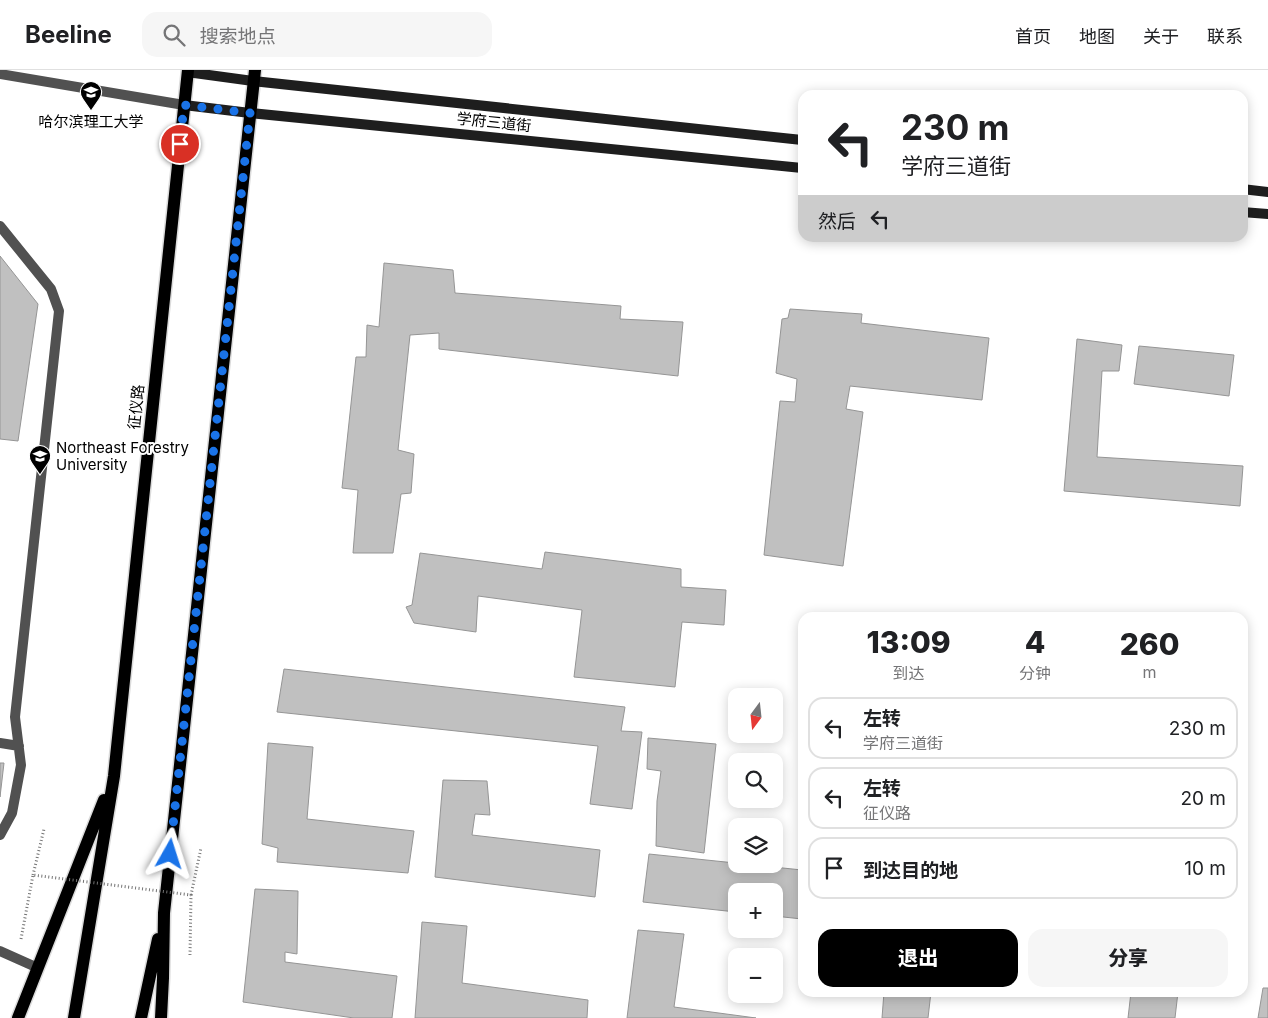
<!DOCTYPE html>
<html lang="zh">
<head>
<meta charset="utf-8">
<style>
  :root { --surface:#fff; --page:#f6f6f6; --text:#202124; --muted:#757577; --line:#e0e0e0; --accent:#000 }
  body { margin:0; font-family:Inter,"Noto Sans SC",sans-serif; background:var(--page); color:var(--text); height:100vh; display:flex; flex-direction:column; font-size:19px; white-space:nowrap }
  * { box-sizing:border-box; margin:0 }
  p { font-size:16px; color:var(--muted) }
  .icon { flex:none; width:28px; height:28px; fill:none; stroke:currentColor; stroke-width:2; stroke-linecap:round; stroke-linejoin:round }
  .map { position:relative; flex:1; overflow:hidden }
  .details { position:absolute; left:798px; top:542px; width:450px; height:385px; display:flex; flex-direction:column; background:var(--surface); border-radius:15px; box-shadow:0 2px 12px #0003 }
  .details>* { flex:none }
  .top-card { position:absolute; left:798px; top:20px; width:450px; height:152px; border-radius:15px; box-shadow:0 2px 12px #0003; background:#fff; color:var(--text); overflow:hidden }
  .needle { width:32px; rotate:195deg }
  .fabs { position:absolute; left:728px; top:618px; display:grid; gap:10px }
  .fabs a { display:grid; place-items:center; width:55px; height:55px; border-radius:10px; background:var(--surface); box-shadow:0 2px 12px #0003; font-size:25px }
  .pin { position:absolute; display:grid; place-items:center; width:42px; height:42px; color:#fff; margin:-21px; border:2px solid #fff; border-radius:50%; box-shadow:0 1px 5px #0007 }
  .me { position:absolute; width:55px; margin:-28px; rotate:6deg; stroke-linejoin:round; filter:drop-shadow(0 0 4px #0008) }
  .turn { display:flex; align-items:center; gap:18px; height:105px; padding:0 20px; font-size:22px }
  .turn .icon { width:65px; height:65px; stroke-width:2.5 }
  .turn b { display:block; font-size:35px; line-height:42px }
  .then { display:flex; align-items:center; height:48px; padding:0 20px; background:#0003; gap:10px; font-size:19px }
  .eta { display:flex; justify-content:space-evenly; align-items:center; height:85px; text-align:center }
  .eta b { font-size:30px; font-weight:800; line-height:35px }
  .primary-button { display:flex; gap:10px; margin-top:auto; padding:10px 20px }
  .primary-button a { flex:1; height:58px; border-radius:15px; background:var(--accent); color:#fff; font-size:20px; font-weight:800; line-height:58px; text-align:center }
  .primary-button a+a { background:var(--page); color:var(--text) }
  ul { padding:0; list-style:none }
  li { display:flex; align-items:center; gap:15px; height:62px; margin:0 10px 8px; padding:0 10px; border:2px solid var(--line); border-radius:15px }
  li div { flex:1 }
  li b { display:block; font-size:19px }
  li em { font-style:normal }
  header { display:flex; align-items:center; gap:30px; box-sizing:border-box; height:70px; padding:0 25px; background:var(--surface); border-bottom:1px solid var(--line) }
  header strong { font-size:24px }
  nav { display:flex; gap:28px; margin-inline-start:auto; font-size:18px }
  .search { width:350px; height:45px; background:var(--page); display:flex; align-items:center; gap:12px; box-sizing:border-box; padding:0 18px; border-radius:15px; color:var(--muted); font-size:19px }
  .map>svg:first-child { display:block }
</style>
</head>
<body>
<header>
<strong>Beeline</strong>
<div class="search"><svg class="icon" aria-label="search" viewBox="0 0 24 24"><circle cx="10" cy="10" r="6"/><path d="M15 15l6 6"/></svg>搜索地点</div>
<nav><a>首页</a><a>地图</a><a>关于</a><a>联系</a></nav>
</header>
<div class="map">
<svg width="1268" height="948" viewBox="0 0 1268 948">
  <rect width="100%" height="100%" fill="#fff"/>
  <path fill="#c0c0c0" stroke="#959595" d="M0,186L38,234L18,371L0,369Z
    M384,193L453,200L455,223L621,236L620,249L683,252L678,306L439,279V263L410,265L398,380L414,384L411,423L401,424L393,483H353L358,420L342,418L356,287H366L367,255L379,257Z
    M790,239L862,244L861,253L989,268L982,330L850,316L846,339L863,342L843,496L764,485L780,331L795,332L797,309L776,303L782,249L788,248Z
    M1077,269L1122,275L1119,301H1102L1097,387L1243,396L1240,436L1064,421Z
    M1139,276L1234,285L1229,326L1134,314Z
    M545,482L681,499V517L726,520L724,555L682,552L675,617L574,607L582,540L478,526L476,562L414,553L406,537L412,535L420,483L542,499Z
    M284,599L625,637L621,661L642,662L632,739L590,734L598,676L277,642Z
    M648,668L716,674L704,783L656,776L657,731L661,701L647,699Z
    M268,673L313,677L307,749L414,761L408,803L277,792L278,778L262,774Z
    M0,693H4L0,727Z
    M443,710L487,711L490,745L475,744L472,765L600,780L595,827L435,807Z
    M649,784L802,800V849L774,846V821H736V842L643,832Z
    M255,819L298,821L297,884L285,882V892L397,906L392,948H354L243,932Z
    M422,852L467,856L462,913L588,930L587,948H415Z
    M638,860L684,864L674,937L756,948H627Z
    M1263,918H1268V948H1258Z
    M884,922H931L928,948H882Z
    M1131,922H1178L1175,948H1128Z"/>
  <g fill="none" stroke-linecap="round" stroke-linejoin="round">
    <g stroke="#dbdbdb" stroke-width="15">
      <path id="primary" d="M18,948L104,730
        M74,948L114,706L188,0
        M141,948L158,869
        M161,948L163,908L164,843L255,0"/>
    </g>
    <path stroke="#737373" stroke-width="3" stroke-dasharray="1 2.5" stroke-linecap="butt" d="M33,805L44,759
      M191,825L201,778"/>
    <path stroke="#515151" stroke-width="10" d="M0,4L184,35"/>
    <path stroke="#515151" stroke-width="10" d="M0,156L51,219L59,241L15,647L21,695L12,743L0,765
      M0,673L19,676
      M0,881L38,898"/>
    <path stroke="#1e1e1e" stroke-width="10" d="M187,2L253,11L802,70
      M184,35L250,43L802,98
      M1242,119L1268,122
      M1242,142L1268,144"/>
    <use href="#primary" stroke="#000" stroke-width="12"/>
    <path stroke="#737373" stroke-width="3" stroke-dasharray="1 2.5" stroke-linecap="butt" d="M21,869L33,805L191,825L190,885"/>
  </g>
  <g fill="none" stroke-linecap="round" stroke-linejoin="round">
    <path stroke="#1a73e8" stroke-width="9" stroke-dasharray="0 16.2" d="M170,784L250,43L184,35L180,74"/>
  </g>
  <defs>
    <g id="university-pin" transform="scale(1.125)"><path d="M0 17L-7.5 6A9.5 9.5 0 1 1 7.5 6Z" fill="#000" stroke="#fff"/><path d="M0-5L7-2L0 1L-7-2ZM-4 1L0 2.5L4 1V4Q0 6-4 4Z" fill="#fff"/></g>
  </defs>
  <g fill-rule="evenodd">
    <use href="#university-pin" x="91" y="22"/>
    <use href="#university-pin" x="40" y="386"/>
  </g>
  <g text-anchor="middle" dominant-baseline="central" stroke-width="4" stroke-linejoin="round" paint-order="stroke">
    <g font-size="15" fill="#000" stroke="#fff">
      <text x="91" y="51">哈尔滨理工大学</text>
      <text x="56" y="377" text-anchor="start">Northeast Forestry<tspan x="56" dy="17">University</tspan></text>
    </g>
    <g font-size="15" fill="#000" stroke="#fff">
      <text transform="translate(494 52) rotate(6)">学府三道街</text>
      <text transform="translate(136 337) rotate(-84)">征仪路</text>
    </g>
  </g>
</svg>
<div class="fabs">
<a><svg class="needle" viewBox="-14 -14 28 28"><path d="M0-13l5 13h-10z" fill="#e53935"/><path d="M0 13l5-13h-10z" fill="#757577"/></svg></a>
<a><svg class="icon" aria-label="search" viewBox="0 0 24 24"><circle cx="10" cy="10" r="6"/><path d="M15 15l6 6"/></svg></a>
<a><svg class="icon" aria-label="layers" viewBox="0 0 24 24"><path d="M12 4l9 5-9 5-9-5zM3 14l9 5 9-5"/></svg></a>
<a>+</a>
<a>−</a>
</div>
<div class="pin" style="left:180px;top:74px;background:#d93025"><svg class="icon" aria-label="arrive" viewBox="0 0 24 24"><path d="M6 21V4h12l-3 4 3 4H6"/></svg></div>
<svg class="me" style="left:170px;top:784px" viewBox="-20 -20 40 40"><path d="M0-17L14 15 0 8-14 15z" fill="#1a73e8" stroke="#fff" stroke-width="4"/></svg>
<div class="top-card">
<div class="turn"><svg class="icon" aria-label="left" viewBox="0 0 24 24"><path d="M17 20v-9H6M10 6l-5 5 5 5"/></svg><div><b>230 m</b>学府三道街</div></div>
<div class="then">然后<svg class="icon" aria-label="left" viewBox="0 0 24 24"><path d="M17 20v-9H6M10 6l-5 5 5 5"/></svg></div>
</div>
<section class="details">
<div class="eta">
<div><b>13:09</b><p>到达</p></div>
<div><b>4</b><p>分钟</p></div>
<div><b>260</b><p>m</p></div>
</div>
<ul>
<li><svg class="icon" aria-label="left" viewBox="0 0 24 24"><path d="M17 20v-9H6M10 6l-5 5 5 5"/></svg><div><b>左转</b><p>学府三道街</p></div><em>230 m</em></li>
<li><svg class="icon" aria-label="left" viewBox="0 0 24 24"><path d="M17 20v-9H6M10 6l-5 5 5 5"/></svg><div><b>左转</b><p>征仪路</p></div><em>20 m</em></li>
<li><svg class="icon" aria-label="arrive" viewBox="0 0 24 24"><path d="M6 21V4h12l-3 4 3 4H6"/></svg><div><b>到达目的地</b></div><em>10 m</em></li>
</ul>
<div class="primary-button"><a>退出</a><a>分享</a></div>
</section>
</div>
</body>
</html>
